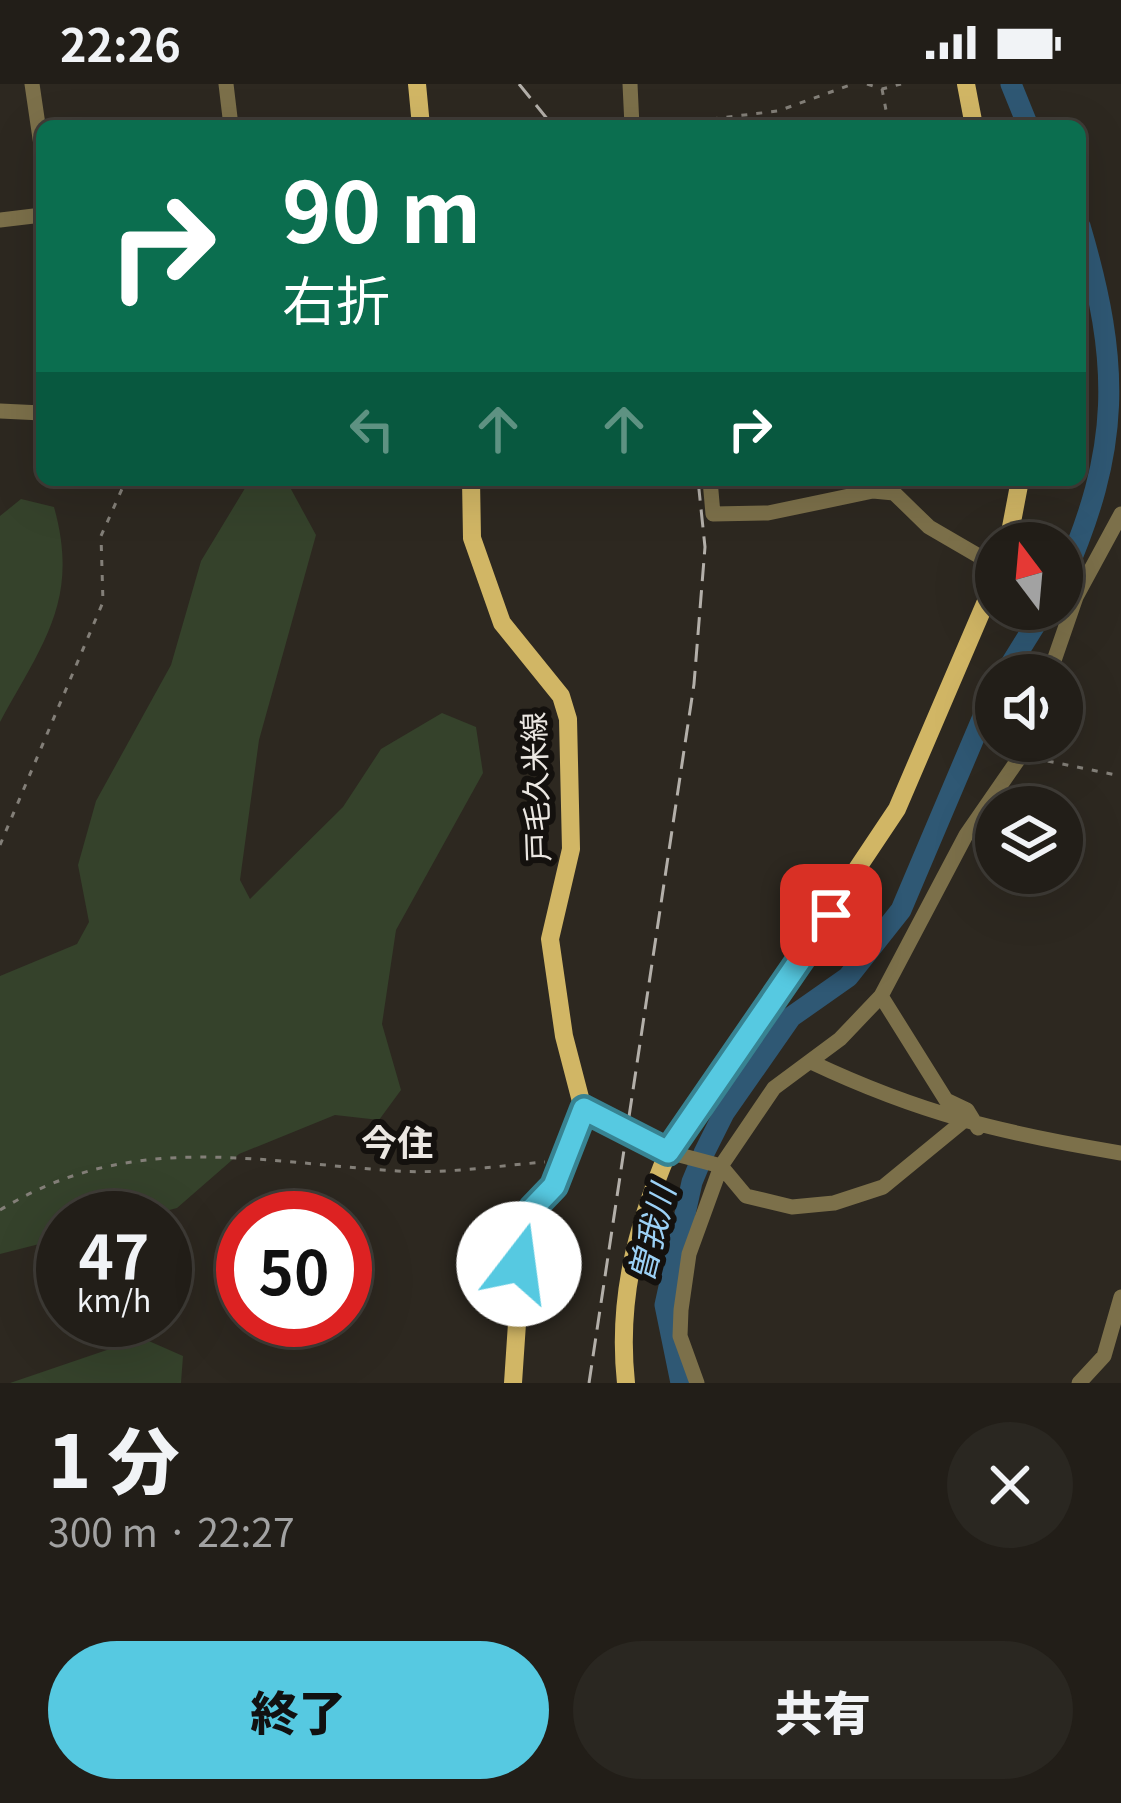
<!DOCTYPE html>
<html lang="ja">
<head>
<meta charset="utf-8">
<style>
  :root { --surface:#221e18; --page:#2a2721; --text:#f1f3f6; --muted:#a2a2a2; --line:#3f3c37; --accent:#56c9e1 }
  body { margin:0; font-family:Georgia,"Noto Sans JP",serif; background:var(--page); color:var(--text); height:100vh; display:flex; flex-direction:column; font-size:45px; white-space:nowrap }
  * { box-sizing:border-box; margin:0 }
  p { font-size:39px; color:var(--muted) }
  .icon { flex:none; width:66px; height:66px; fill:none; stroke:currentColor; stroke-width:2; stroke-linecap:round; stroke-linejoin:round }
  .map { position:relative; height:1299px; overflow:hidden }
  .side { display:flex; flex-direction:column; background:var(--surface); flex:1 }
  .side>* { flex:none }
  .guide { position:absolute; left:36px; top:36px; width:1050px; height:366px; border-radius:18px; box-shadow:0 12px 48px #0002,0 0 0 3px var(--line); background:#0b6e4f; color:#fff; overflow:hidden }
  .needle { width:78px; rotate:344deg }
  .buttons { position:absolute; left:975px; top:438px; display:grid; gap:24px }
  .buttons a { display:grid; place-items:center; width:108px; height:108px; border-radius:50%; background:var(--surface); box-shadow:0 12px 48px #0002,0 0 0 3px var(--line); font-size:60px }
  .speed { position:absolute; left:36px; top:1107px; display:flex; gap:24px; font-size:60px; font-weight:700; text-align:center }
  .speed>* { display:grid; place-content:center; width:156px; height:156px; border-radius:50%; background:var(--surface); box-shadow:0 12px 48px #0002,0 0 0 3px var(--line); line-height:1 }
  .speed small { font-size:30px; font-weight:400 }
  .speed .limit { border:18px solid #d22; background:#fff; color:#111 }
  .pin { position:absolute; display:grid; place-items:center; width:102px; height:102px; color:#fff; margin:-51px; border-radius:24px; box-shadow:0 6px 18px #0006 }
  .me { position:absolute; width:132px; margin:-66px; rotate:15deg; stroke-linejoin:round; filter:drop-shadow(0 0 9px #0008) }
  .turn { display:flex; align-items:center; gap:42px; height:252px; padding:0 48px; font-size:54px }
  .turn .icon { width:156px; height:156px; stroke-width:2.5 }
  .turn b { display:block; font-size:84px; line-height:102px }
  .lanes { display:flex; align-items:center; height:114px; padding:0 48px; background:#0003; justify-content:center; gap:60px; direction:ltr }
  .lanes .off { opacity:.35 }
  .round { display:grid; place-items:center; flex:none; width:126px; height:126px; border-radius:63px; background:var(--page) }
  .head { display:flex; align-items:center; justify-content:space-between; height:204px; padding:0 48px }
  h1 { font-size:72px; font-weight:800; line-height:90px }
  .action { display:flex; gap:24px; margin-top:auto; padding:24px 48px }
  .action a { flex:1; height:138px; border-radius:72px; background:var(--accent); color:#111; font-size:48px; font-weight:800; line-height:138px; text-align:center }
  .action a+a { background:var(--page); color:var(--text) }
  .status { display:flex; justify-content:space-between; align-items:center; height:84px; padding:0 60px; background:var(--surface); direction:ltr }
  .status svg { height:33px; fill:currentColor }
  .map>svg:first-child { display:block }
</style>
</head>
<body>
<div class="status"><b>22:26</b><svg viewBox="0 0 49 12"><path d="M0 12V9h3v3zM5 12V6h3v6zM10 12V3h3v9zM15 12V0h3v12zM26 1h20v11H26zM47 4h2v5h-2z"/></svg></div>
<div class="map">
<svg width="1121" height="1299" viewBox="0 0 1121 1299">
  <rect width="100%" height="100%" fill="#2d2820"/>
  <path fill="#35422b" d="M250,396H286L316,451L259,656L240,796L250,815L343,723L381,665L442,629L476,643L483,689L396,846L382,940L401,1006L379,1036L335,1031L239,1070L177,1124L139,1134H63V1154L0,1170V892L77,860L89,838L78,781L96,717L171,581L201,477Z
    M21,415L54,423C80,516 43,559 0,638V432Z
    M142,1254L183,1272L181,1299H10Z"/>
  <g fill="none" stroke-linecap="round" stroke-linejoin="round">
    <path stroke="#2f5874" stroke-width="21" d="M1011,0L1028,42
      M1062,497C1121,364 1121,281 1080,142
      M1004,591L1045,525
      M681,1299L665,1221L692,1098L704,1069L724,1029L791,933L848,893L901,826L996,602"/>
    <path stroke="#837f78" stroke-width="3" stroke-dasharray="6 9" stroke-linecap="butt" d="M867,0L882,5L901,0
      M882,5L889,42
      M652,42L778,27L853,0
      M1033,674L1121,692
      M0,761L103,518L101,452L126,396
      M0,1126C130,1046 256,1078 397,1087C446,1090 496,1082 545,1078"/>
    <path stroke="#7c704a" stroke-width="15" d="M32,0L42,68
      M226,0L231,42
      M630,0L632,42
      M0,136L42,131
      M0,327L42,329
      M710,396L713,430L768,429L873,407L894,409L929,443L996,482
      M1049,591L1076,513L1121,430
      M881,912L946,1016L967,1026L978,1044
      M811,978C921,1030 1002,1049 1121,1069
      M583,1025L668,1068L721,1082L746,1112L792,1123L834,1119L883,1103L961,1039
      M697,1299L680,1252L681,1226L689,1170L721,1082L774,1004L840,955L881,912L966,751L1031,657
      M1079,1299L1104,1272L1121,1213"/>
    <path stroke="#d1b665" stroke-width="18" d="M417,0L421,42
      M966,0L974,42
      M471,396L472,454L502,539L561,612L568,635L571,765L550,855L564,952L583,1025L554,1102L532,1125L523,1150L513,1299
      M1008,459L1020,396
      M626,1299C617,1216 636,1144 668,1068L897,725L996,494"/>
    <path stroke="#b3afa9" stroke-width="3" stroke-dasharray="18 9" stroke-linecap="butt" d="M519,0L553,42
      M589,1299L694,600L705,463L698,396"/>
  </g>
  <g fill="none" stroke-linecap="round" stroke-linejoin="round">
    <g stroke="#388392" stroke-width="30">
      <path id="route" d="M519,1180L532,1125L554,1102L584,1025L668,1068L831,831"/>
    </g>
    <use href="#route" stroke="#56c9e1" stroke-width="21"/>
  </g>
  <g text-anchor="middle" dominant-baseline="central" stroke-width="12" stroke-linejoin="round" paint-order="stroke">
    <g font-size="30" fill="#ebe7e2" stroke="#14110e">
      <text transform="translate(534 703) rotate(-92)">戸毛久米線</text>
    </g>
    <g font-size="33" font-style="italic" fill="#9cd1f6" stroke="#14110e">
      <text transform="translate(650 1149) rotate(-76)">曽我川</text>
    </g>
    <g font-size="36" font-weight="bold" fill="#ebe7e2" stroke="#14110e">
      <text x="397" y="1056">今住</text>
    </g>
  </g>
</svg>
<div class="buttons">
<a><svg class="needle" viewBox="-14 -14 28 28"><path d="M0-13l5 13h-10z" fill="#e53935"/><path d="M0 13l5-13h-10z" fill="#a2a2a2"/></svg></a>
<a><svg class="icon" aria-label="sound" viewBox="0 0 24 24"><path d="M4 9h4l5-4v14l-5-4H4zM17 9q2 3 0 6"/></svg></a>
<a><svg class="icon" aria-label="layers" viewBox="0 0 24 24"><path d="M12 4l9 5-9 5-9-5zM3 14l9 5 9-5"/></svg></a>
</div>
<div class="speed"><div>47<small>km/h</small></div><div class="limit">50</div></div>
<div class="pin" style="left:831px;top:831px;background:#d93025"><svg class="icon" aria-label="arrive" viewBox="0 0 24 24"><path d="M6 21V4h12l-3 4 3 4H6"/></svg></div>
<svg class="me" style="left:519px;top:1180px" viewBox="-20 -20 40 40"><circle r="19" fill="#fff"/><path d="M0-13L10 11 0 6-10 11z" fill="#56c9e1"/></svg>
<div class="guide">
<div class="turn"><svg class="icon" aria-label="right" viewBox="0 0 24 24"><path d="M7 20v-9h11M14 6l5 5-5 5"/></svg><div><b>90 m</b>右折</div></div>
<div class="lanes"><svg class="icon off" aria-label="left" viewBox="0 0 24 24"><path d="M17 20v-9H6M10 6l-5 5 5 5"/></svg><svg class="icon off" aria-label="ahead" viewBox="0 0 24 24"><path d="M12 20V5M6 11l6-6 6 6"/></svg><svg class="icon off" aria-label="ahead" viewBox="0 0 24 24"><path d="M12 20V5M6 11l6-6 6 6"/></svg><svg class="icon" aria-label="right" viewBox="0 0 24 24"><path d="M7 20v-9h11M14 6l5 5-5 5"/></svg></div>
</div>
</div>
<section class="side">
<div class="head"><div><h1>1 分</h1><p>300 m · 22:27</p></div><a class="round"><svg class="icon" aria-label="close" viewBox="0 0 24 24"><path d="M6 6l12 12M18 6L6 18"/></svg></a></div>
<div class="action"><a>終了</a><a>共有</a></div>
</section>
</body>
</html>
